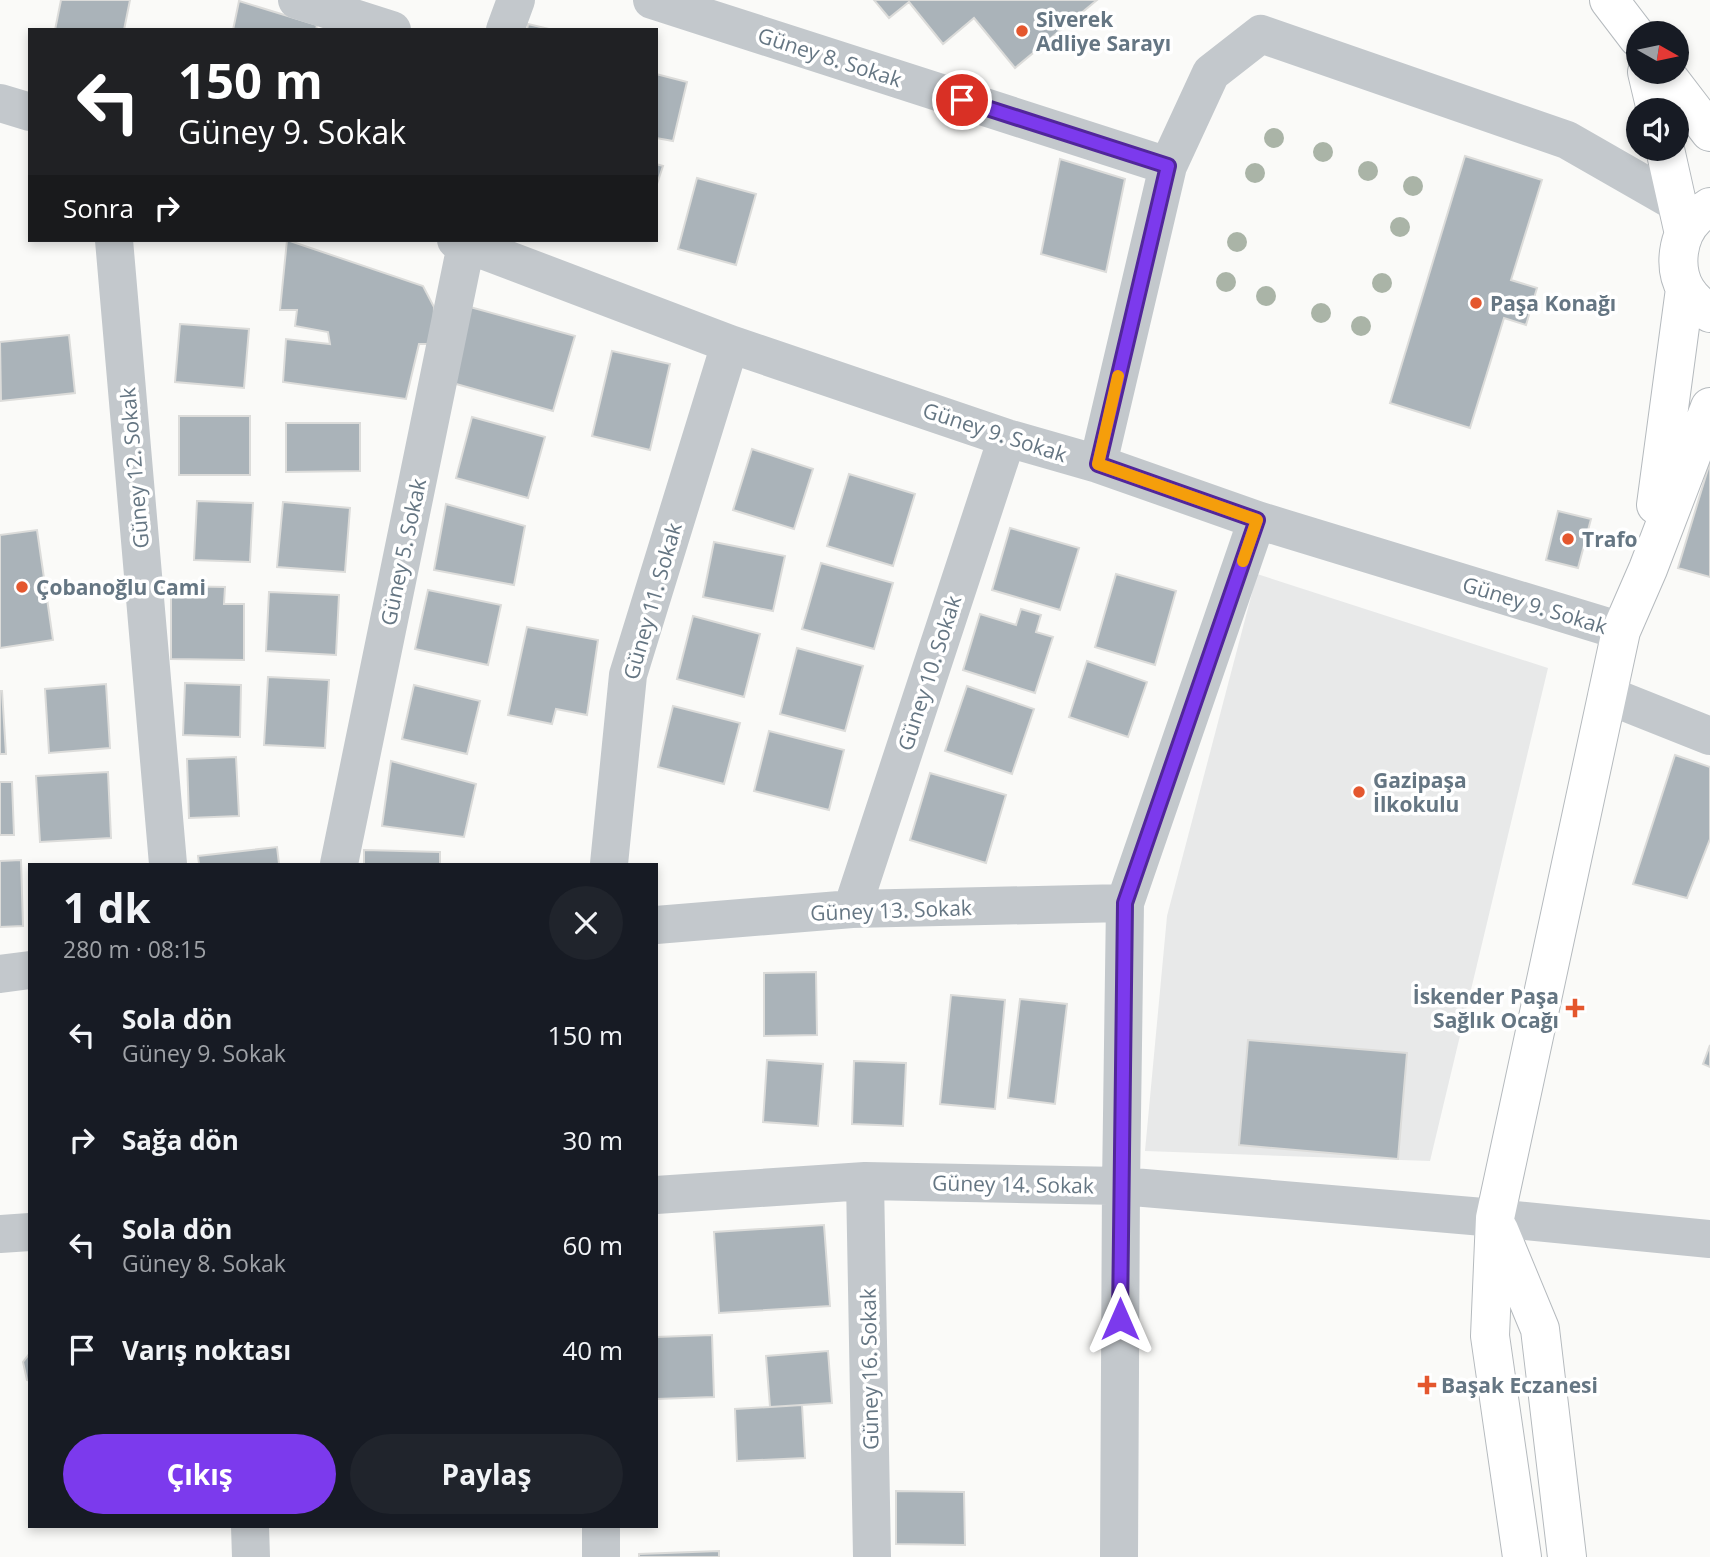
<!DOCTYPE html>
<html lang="tr">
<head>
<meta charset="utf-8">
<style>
  :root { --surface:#171b24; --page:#20242c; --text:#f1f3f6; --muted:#9ea1a6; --accent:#7c3aed }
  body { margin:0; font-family:"Open Sans",sans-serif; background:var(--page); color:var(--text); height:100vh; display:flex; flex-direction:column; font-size:26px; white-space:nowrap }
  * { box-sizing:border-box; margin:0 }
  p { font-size:23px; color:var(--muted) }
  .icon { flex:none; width:38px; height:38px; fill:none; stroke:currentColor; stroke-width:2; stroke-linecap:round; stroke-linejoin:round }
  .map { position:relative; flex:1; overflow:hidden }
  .side { position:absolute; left:28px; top:863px; width:630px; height:665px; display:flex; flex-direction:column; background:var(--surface); border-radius:0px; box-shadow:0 4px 10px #0003 }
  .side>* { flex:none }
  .banner { position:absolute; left:28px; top:28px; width:630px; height:214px; border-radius:0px; box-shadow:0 4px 10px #0003; background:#202124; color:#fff; overflow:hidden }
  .needle { width:46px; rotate:99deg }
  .controls { position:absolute; left:1626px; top:21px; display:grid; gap:14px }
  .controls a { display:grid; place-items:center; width:63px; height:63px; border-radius:50%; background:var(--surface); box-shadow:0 4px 10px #0003; font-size:35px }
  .pin { position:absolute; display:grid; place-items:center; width:60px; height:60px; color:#fff; margin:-30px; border:4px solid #fff; border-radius:50%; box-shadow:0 2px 7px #0007 }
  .me { position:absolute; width:77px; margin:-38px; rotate:0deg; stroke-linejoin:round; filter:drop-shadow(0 0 5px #0008) }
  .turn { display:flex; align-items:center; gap:24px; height:147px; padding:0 35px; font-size:32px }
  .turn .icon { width:91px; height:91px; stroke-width:2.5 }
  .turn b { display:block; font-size:49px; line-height:60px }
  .then { display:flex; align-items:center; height:66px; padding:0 35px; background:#0003; gap:14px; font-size:26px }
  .round { display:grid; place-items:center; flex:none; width:74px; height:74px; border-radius:37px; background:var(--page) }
  .headline { display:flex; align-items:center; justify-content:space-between; height:119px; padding:0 35px }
  h1 { font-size:42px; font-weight:700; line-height:52px }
  .cta { display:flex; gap:14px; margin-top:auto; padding:14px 35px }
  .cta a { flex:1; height:80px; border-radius:42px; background:var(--accent); color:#fff; font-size:28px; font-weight:700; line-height:80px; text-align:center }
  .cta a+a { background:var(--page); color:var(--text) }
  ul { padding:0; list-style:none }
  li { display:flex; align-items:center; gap:21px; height:105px; padding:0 35px }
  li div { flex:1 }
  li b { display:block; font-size:26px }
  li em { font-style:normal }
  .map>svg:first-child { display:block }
</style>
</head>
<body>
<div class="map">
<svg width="1710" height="1557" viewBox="0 0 1710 1557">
  <rect width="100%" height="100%" fill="#fafaf8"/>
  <path fill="#e8e9e9" d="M1257,574L1548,668L1430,1161L1145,1151L1167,916Z"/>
  <path fill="#aab3b9" stroke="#dcdcda" stroke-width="2" d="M61,0H130L124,30H55Z
    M874,0H1097L1015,68L974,18L943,44L909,2L889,18Z
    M239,1L317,25L316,30H233Z
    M528,24L553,30H527Z
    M656,74L687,82L673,141L656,138Z
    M1465,156L1542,180L1511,280L1537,288L1526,325L1504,318L1470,428L1390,403Z
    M1060,159L1125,179L1106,272L1041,254Z
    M656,164L663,166L656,187Z
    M697,178L756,194L736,265L678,249Z
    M287,240L423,286L434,307L433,344H419L406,399L283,382L286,339L330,344L328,332L295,326L297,310H280Z
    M470,307L575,336L553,411L449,382Z
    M180,324L249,329L244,388L175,382Z
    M69,335L75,393L1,401L0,342Z
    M612,351L670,364L650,450L592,436Z
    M179,416H250V475H179Z
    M472,417L545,437L528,498L456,478Z
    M286,423H360V471L286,472Z
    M752,449L813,469L794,529L733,510Z
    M1710,462V577L1678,568Z
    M849,474L915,494L893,566L827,546Z
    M197,501L253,503L250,562L194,560Z
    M283,502L350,508L345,572L277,567Z
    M446,504L525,526L514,585L434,570Z
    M1558,511L1591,519L1578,568L1546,560Z
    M1010,528L1079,548L1060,610L992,590Z
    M37,530L53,640L0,648V535Z
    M714,542L785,556L773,611L703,597Z
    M821,563L893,583L874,649L802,629Z
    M1116,574L1176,591L1155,665L1095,647Z
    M171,586L225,587L224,604H244V660L171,659Z
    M428,590L501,605L488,665L415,649Z
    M269,592L339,595L336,655L266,651Z
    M1021,609L1041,615L1036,632L1053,637L1035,693L963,670L980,614L1016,625Z
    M693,616L760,634L744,697L677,679Z
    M527,627L598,640L587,715L556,709L552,724L508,715Z
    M797,648L863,666L845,731L780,714Z
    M1087,661L1147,682L1128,737L1069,717Z
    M268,677L329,680L325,748L264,745Z
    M185,683L241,685L240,737L183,735Z
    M106,684L110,748L49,753L45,689Z
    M414,685L480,701L467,754L402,739Z
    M967,686L1034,709L1012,774L945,751Z
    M0,691H2L6,754H0Z
    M673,706L740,723L724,784L658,767Z
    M769,731L844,750L829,810L754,791Z
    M1675,755L1710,767V839L1687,898L1633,884Z
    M236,757L239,816L189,818L187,759Z
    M391,761L476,784L464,837L382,826Z
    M108,772L111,838L40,842L36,776Z
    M930,773L1006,795L986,863L910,840Z
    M0,782H12L14,835H0Z
    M277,847L279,864H199L198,856Z
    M364,850L440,852V864H364Z
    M21,860L23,926L0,927V861Z
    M816,972L817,1035L764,1036V973Z
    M951,995L1005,1000L995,1109L940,1104Z
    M1020,999L1067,1004L1055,1104L1008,1098Z
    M1248,1040L1407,1053L1398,1159L1239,1145Z
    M1710,1045V1067L1703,1064Z
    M767,1060L823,1064L818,1126L763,1122Z
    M854,1061L906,1063L903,1126L852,1124Z
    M824,1225L830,1306L719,1313L714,1232Z
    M712,1335L714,1397L656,1399V1337Z
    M828,1351L832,1403L770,1407L766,1356Z
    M30,1353V1381L27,1380L23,1362Z
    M802,1405L805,1458L737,1461L735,1409Z
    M896,1491L964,1492L965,1545L896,1544Z
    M719,1551V1557H639V1554Z"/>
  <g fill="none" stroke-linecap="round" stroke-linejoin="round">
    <g stroke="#b5babe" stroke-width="40">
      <path id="major" d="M1609,0L1638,38
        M1647,72L1656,110
        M1664,72L1710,132
        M1665,149L1684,234
        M1710,207C1706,210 1700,213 1696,217C1677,235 1673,268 1686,290C1692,300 1701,307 1710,313
        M1656,505L1685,289
        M1499,1230L1540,1329L1567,1557
        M1522,1557L1490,1336L1495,1218L1621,631L1648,569L1710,407"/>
    </g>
    <path stroke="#c3c8cc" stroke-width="38" d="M297,0L392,30
      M652,0L1168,166
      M505,30L516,0
      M0,103L30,112
      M114,240L168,864
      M456,240L730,344L1007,438L1098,464L1257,520L1621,631
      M1098,464L1168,166L1211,73L1261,34L1567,140L1677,203
      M1607,695L1710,736
      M339,864L467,240
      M609,864L628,675L730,344
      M852,909L1007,438
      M656,925L852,909L1125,903
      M0,974L30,970
      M865,1181L872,1557
      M656,1195L865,1181L1121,1186L1495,1218L1710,1239
      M0,1234L30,1232
      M250,1526L251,1557
      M601,1526V1557
      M1119,1557L1121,1186L1125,903L1257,520"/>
    <use href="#major" stroke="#fff" stroke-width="38"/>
  </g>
  <g fill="#aab4a7">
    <circle cx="1274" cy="138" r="10"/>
    <circle cx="1323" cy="152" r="10"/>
    <circle cx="1368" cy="171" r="10"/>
    <circle cx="1255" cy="173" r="10"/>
    <circle cx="1413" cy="186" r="10"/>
    <circle cx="1400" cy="227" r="10"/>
    <circle cx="1237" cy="242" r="10"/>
    <circle cx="1226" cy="282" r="10"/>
    <circle cx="1382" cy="283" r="10"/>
    <circle cx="1266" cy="296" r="10"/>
    <circle cx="1321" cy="313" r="10"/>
    <circle cx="1361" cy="326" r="10"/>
  </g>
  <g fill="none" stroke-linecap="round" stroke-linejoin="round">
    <g stroke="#51269a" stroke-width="18">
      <path id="route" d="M962,100L1168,166L1098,464L1257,520L1125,903L1120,1319"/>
    </g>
    <use href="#route" stroke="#7c3aed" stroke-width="12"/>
    <path stroke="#f59e0b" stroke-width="12" d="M1118,376L1098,464L1257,520L1243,561"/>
  </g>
  <g fill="#e4572e" stroke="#fff" stroke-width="2.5">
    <circle cx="1022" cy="31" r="7"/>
    <circle cx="1476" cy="303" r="7"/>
    <circle cx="1568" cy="539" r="7"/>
    <circle cx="22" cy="587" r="7"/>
    <circle cx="1359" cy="792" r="7"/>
    <path d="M1571.5 997.5h7v7h7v7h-7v7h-7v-7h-7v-7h7z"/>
    <path d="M1423.5 1374.5h7v7h7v7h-7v7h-7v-7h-7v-7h7z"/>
  </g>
  <g text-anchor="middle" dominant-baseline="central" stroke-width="7" stroke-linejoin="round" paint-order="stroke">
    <g font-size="21" font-weight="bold" fill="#657683" stroke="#fff" text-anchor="start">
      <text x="1036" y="19">Siverek<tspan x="1036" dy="24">Adliye Sarayı</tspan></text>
      <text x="1490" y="303">Paşa Konağı</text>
      <text x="1582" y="539">Trafo</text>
      <text x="36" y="587">Çobanoğlu Cami</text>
      <text x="1373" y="780">Gazipaşa<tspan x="1373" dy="24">İlkokulu</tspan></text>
      <text x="1559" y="996" text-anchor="end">İskender Paşa<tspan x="1559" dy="24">Sağlık Ocağı</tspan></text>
      <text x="1441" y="1385">Başak Eczanesi</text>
    </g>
    <g font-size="21" fill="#657683" stroke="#fff">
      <text transform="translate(830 57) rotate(18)">Güney 8. Sokak</text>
      <text transform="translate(995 432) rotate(18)">Güney 9. Sokak</text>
      <text transform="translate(134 468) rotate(-95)">Güney 12. Sokak</text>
      <text transform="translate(403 552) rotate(-78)">Güney 5. Sokak</text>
      <text transform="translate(652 601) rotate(-74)">Güney 11. Sokak</text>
      <text transform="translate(1535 605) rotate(17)">Güney 9. Sokak</text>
      <text transform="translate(929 673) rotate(-72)">Güney 10. Sokak</text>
      <text transform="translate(891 910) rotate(-2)">Güney 13. Sokak</text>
      <text transform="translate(1013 1184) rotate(1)">Güney 14. Sokak</text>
      <text transform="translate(869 1369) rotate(-91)">Güney 16. Sokak</text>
    </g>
  </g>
</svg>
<div class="controls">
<a><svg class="needle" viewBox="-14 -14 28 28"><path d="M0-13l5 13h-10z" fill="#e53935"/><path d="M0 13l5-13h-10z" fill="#9ea1a6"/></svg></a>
<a><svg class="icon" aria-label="sound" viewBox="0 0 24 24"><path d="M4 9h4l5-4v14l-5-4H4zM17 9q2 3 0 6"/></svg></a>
</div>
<div class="pin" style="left:962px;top:100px;background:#d93025"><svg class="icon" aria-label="arrive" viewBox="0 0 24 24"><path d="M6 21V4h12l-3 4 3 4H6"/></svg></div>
<svg class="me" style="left:1120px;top:1319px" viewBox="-20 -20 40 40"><path d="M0-17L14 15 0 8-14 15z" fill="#7c3aed" stroke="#fff" stroke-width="4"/></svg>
<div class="banner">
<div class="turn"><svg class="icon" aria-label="left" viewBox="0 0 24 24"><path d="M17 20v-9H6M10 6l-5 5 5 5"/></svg><div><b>150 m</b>Güney 9. Sokak</div></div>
<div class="then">Sonra<svg class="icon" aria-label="right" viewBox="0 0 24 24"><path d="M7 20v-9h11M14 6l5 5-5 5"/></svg></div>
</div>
<section class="side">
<div class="headline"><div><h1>1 dk</h1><p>280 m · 08:15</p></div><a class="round"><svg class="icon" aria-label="close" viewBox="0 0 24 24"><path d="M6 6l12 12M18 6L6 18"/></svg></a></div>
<ul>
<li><svg class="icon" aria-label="left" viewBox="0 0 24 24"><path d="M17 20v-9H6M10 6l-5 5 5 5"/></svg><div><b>Sola dön</b><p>Güney 9. Sokak</p></div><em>150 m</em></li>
<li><svg class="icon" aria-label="right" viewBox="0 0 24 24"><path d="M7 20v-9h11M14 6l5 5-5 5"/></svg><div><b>Sağa dön</b></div><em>30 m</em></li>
<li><svg class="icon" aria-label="left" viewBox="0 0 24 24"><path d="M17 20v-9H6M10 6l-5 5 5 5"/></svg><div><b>Sola dön</b><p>Güney 8. Sokak</p></div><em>60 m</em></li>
<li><svg class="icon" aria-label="arrive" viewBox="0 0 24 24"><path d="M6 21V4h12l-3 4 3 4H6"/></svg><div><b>Varış noktası</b></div><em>40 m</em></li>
</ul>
<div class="cta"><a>Çıkış</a><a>Paylaş</a></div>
</section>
</div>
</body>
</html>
